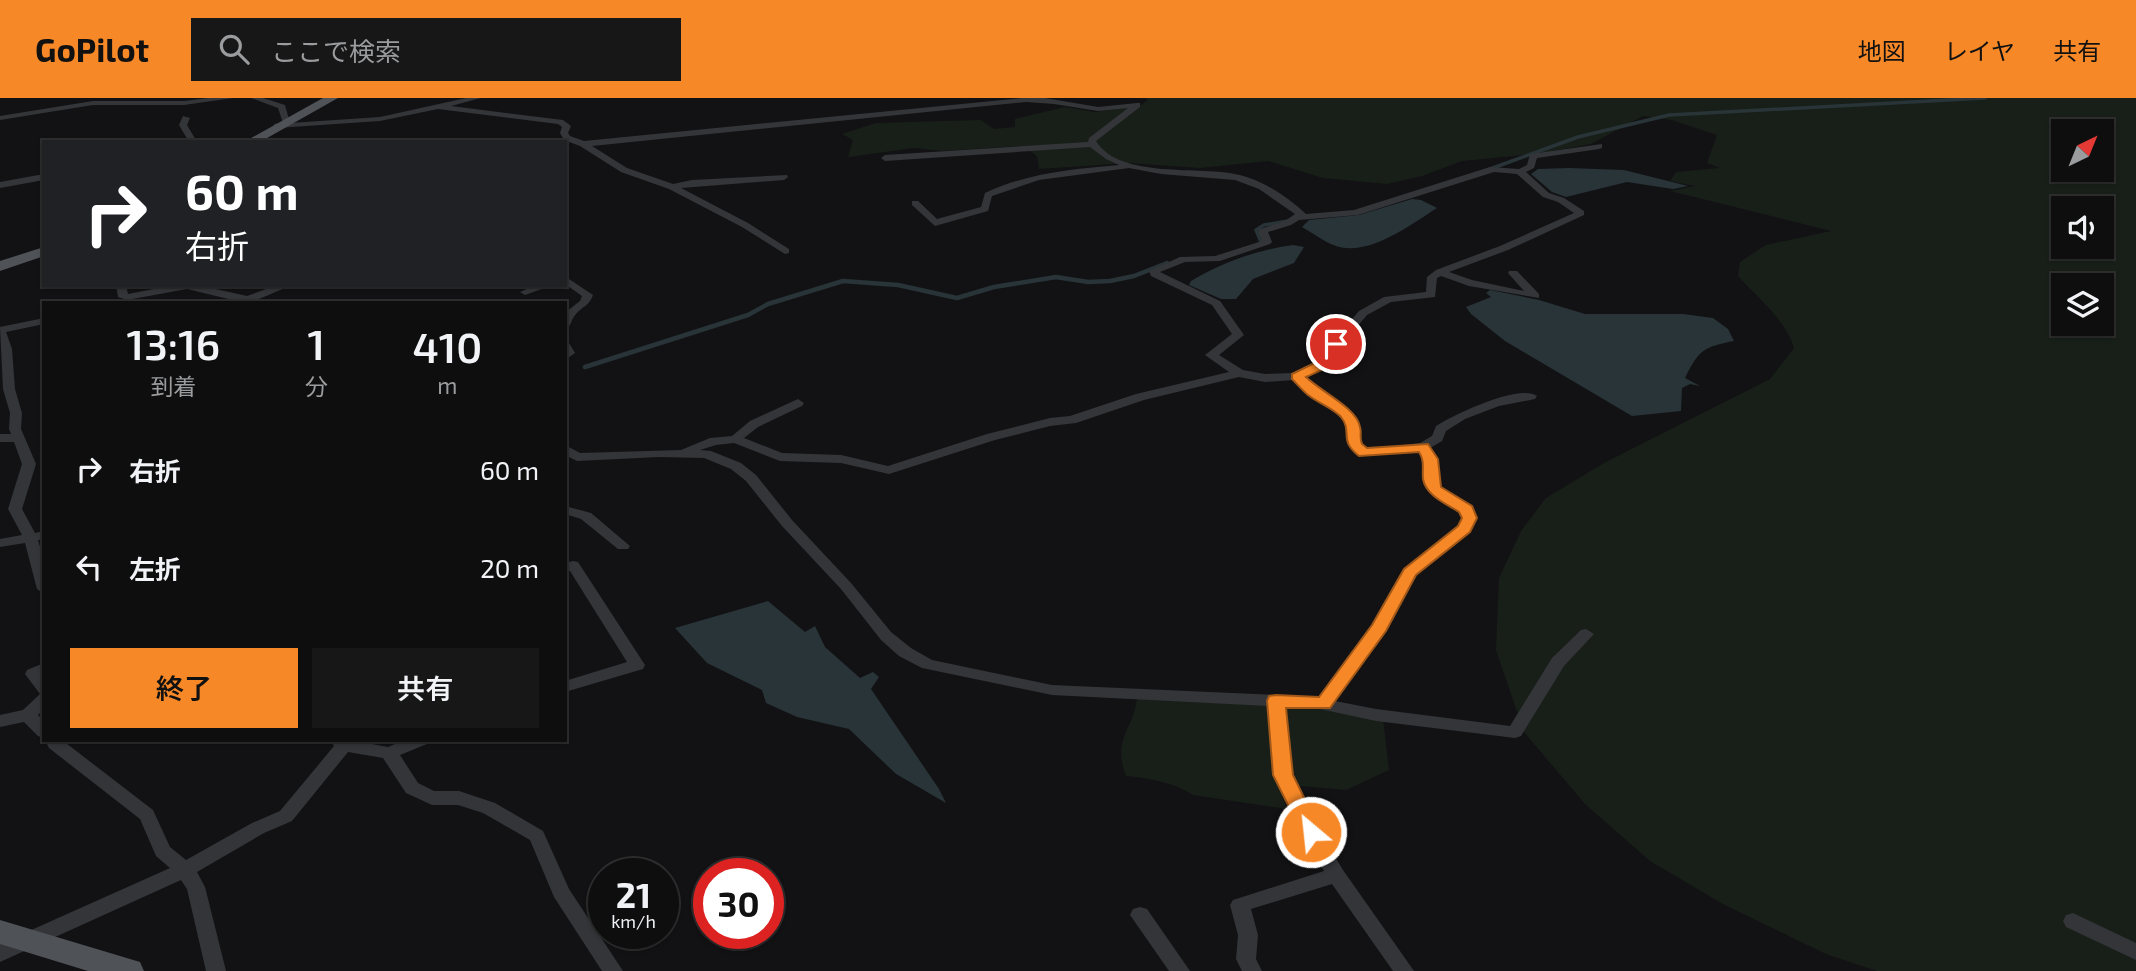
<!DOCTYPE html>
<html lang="ja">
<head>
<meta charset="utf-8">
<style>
  :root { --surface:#0e0e0f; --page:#171718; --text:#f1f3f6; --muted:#9b9c9e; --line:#2e2e2f; --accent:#f78827 }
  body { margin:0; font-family:"Exo 2","Noto Sans JP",sans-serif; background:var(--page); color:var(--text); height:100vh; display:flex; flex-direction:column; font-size:26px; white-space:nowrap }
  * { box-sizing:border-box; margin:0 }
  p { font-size:23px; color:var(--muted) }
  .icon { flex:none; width:38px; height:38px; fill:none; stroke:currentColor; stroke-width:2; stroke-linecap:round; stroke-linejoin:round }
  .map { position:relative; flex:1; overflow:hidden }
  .details { position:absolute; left:42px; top:203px; width:525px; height:441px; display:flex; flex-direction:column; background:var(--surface); border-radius:0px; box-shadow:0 2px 5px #0004,0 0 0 2px var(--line) }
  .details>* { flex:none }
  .banner { position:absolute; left:42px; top:42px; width:525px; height:147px; border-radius:0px; box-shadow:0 2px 5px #0004,0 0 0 2px var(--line); background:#202124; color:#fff; overflow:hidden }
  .needle { width:46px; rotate:43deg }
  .controls { position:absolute; left:2051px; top:21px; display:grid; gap:14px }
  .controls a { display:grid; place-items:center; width:63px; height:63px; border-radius:0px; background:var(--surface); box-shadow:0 2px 5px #0004,0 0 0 2px var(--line); font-size:35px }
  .speed { position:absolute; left:588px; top:760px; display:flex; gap:14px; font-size:35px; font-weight:700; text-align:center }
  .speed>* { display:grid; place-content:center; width:91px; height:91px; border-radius:50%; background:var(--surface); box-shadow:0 2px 5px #0004,0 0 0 2px var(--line); line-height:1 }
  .speed small { font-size:18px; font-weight:400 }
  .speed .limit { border:10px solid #d22; background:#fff; color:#111 }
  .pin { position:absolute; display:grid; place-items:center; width:60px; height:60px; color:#fff; margin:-30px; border:4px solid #fff; border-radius:50%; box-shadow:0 2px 7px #0007 }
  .me { position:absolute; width:77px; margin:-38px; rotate:332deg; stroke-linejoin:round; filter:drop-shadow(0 0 5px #0008) }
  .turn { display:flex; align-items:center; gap:24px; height:147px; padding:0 28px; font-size:32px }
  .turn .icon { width:91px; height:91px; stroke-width:2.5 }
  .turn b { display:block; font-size:49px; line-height:60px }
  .eta { display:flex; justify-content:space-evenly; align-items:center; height:119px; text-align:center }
  .eta b { font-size:42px; font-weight:600; line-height:49px }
  .cta { display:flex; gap:14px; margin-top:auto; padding:14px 28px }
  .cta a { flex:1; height:80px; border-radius:0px; background:var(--accent); color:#111; font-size:28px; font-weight:600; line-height:80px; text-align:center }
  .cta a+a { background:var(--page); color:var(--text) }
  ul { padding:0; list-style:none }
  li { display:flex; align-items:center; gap:21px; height:98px; padding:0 28px }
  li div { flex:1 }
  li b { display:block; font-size:26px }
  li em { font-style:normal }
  header { display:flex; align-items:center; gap:42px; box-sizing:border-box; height:98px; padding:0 35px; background:var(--accent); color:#111 }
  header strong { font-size:33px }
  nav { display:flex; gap:38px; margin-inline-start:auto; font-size:24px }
  .search { width:490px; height:63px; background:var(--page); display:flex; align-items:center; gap:18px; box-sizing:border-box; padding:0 24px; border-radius:0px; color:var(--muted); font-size:26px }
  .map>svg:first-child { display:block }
</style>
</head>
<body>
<header>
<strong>GoPilot</strong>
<div class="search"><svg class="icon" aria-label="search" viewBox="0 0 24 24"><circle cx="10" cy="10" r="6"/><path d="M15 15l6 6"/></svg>ここで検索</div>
<nav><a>地図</a><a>レイヤ</a><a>共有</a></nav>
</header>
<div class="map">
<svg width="2136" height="873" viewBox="0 0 2136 873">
  <rect width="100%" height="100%" fill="#121214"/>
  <path fill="#181f18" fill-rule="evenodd" d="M1145,0H2136V873H1877L1826,856L1723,806L1650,763L1585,706L1524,634L1496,552L1499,480L1521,433L1546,400L1604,365L1770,281L1794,250C1786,222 1757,199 1738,178L1740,164L1766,147L1831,133L1670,93L1695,88L1670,83L1676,74L1720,70L1707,65L1717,37L1672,22L1643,18L1591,46L1535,56L1462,63L1422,78L1387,86L1323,80L1268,63L1200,70L1128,65L1039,71L1037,58L1023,48L943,53L914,50L848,59L853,42L842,36L876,25L981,22L994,31L1015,29V21L1065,9L1094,14L1141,7L1148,2ZM2063,33H2102V72H2063ZM2063,110H2102V149H2063ZM2063,187H2102V226H2063Z
    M1137,600L1322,610L1383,621L1389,672L1346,692L1278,686L1287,711L1193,697C1173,684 1148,680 1126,678C1112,641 1133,633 1137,600Z"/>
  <path fill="#283438" d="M1569,70L1624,72L1688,88L1673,91L1627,84L1566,99L1552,94L1531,76L1538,71Z
    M1412,101L1421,102L1437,110C1410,127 1369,159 1336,148C1324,144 1313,135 1302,129L1309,122L1359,117Z
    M1293,147L1304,149L1294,165L1253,181L1236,201H1221L1189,187L1191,183C1223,164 1257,152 1293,147Z
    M1490,192L1539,202L1585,216H1683L1713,220L1728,231L1734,243C1703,249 1699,252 1685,280L1700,288L1690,286L1682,290L1681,313L1632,318L1505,243L1471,216L1466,209L1491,199L1486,195Z
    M768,503L805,534L815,528L825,549L860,580L873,574L879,579L871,591L939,691L946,705L896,676L849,631L797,619L766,605L762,592L707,565L675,530Z"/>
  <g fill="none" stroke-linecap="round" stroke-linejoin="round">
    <path stroke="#283438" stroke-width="3.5" d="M1490,71L1578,39L1669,17L1985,0
      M1261,144L1256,132L1264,127L1288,123"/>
    <path stroke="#283438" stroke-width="4.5" d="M585,269L748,217L768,206L843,183L898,187L957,200L994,189L1056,179L1088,184L1110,183L1134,178L1167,165"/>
    <path fill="#333539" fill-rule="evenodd" d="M208,0H233L184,7H93L0,22V18L93,3H184Z
      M251,0H263L285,7L290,25L380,19L466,0H481L451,8L563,22L571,28L568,35L570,38L584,43L1022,0H1045L1098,9L1137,5H1140V9L1096,43C1120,82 1201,67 1240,77C1264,83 1288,99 1306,116L1354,112L1490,69L1519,71L1527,67L1530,56L1602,46V50L1599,51L1537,60L1534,70L1526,74L1549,95L1564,100L1584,113V117L1508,152L1449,174L1472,182L1524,193L1508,175L1509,173H1517L1539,196V200L1469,188L1441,178L1437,180L1435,199L1391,204L1367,217L1342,247L1341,256L1333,265L1304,279C1308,283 1312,288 1316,292C1335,308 1361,309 1358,340L1367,351L1420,345L1432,338L1436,328C1453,317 1520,285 1537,298L1535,301L1499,308L1465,321L1446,333L1442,343L1430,350L1440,388L1468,408L1477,420L1469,434L1415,477L1387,529L1335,603L1376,611L1510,628L1552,560L1581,532L1586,531L1594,536L1564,568L1521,638L1515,640L1376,623L1320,611L1285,609L1292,677L1306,711L1343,772L1414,873H1393L1332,786L1251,811L1258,837L1256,861L1262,873H1242L1236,861L1238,837L1230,807L1233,802L1324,773L1289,712L1274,677L1268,608L1052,597L922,570L899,558L881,542L841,491L782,428L746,383L731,371L704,360L659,359L577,363L565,357V347L580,355L681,352L710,340L732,338L750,323L798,301L804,305L802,308L758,329L744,340L782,355L841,357L888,368L987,336L1050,320L1070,318L1136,296L1229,274L1205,257L1232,236L1212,207L1151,178L1149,173L1180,159L1215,158L1262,143L1258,133L1260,131L1285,123L1295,116L1259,91L1235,82L1161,76L1129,70L1039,82L992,98L988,113L935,128L912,107V103H918L937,121L981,109L985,95C1028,75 1072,71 1119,67L1106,61L1090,49L885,63L881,60L885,57L1088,44L1089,40L1128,10L1098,13L1054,6L1026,4L592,48L627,70L673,86L692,82L787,77L788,79L784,82L681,90L748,125L789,151V155L785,156L742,129L669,91L621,74L580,48L564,42L560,35L562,29L558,26L438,11L380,23L277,30H274V26L283,25L278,10ZM1494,74L1517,76L1543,99L1558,104L1574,115L1500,148L1436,172L1427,179L1426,194L1384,199L1359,213L1332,244L1329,255L1325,261L1295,275L1265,276L1243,272L1219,257L1244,237L1220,203L1160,174L1185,164L1220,163L1270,146L1272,144L1268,134L1291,127L1299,122L1358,117ZM1239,279L1265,284L1294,282C1299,287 1304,293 1309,298C1319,306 1334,310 1342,319C1353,333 1339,340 1359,358L1419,353C1424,367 1422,385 1432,396C1442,406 1455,408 1463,420L1458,429L1404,471L1372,527L1320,599L1052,587L932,562L911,550L891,534L851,485L792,422L756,377L741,365L711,353L700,352L716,347L734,345L780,363L841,365L889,376L995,342L1050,328L1076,325L1144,302Z
      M183,18L190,20L187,27L197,44H189L179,27Z
      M44,76V82L0,90V84Z
      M566,179L593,197C589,208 583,208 576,216C570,222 573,227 565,231L566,214L580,203L582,198L565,186Z
      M116,187H126L128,196L174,187H198L247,198L277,187H292L259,201L266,205H245L187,191L127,202L118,199Z
      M536,187H553L525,197L520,194Z
      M44,220V226L6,234L12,251L15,291L22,315L21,331L36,366L22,411L35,435L44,433V441L38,442L44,462V496L37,491L25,445L0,449V441L22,437L8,411L22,366L14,344H0V336H11L9,331L10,315L3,291L0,229Z
      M565,244L569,245L575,255L565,262Z
      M565,408L591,415L630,448L628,451H618L581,421L565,416Z
      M573,463L578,464L645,567L643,571L565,594V583L627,564L570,473L565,474V465Z
      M44,565V611L38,617L44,623V640L38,638L24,624L0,629V617L23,612L40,596L25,576L27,572Z
      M49,642H62L153,712L170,749L186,762L252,725L280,713L334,648L330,642H351L388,649L404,642H429L427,646L400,657L418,685L434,693H459L495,705L543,733L569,791L623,873H602L554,799L530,742L483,715L458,707H432L406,695L383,660L348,654L292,723L264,735L197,774L205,789L226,873H206L187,791L181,782L0,864V846L170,770L156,758L140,721L49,650L47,646Z
      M1140,809L1147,811L1190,873H1169L1130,817L1133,811Z
      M2073,815L2136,845V862L2066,829L2063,823L2066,817Z"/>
    <path fill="#4f5358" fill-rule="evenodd" d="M323,0H338L260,44H244Z
      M44,149V158L0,173V163Z
      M0,822L140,864L144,873H88L0,846Z"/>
  </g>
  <path fill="#f78827" stroke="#a15819" stroke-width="2" d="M1336,242L1343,246C1340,267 1323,271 1306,279C1320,293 1357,310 1360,329C1362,336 1359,339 1362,346L1367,350L1428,346L1438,361L1441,389L1472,408L1477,420L1470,434L1416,477L1386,533L1330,610H1286L1293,677L1321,734L1318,739L1311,741L1304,739L1273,677L1267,603L1269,598L1276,597L1319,599L1372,527L1404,471L1458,428L1462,420L1459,414C1447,406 1426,398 1423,381C1422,371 1425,363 1419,354L1359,358C1338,342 1353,334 1341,319C1333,310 1318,305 1308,297C1303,293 1297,286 1292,281V276L1325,260L1330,246Z"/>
</svg>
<div class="controls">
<a><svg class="needle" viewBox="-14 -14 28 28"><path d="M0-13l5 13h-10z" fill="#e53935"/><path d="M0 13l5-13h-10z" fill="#9b9c9e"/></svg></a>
<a><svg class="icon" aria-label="sound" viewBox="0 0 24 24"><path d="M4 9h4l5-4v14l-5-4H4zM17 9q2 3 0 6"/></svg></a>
<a><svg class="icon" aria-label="layers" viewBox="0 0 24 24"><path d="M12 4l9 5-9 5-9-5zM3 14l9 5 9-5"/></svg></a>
</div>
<div class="speed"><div>21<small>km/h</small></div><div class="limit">30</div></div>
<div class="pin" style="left:1336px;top:246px;background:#d93025"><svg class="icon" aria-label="arrive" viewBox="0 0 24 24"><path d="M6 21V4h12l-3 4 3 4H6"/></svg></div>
<svg class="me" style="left:1311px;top:734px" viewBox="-20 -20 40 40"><circle r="17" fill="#f78827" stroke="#fff" stroke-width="3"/><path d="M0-11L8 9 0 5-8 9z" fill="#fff"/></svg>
<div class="banner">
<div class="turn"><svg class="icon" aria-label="right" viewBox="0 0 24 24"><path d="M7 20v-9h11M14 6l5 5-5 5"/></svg><div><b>60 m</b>右折</div></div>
</div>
<section class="details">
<div class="eta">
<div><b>13:16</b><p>到着</p></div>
<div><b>1</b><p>分</p></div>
<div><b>410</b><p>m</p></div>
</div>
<ul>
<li><svg class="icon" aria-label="right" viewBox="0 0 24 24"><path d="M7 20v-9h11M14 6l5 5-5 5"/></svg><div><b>右折</b></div><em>60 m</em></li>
<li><svg class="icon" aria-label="left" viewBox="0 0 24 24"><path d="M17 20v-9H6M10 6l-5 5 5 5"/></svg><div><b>左折</b></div><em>20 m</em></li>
</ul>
<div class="cta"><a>終了</a><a>共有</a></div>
</section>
</div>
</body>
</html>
